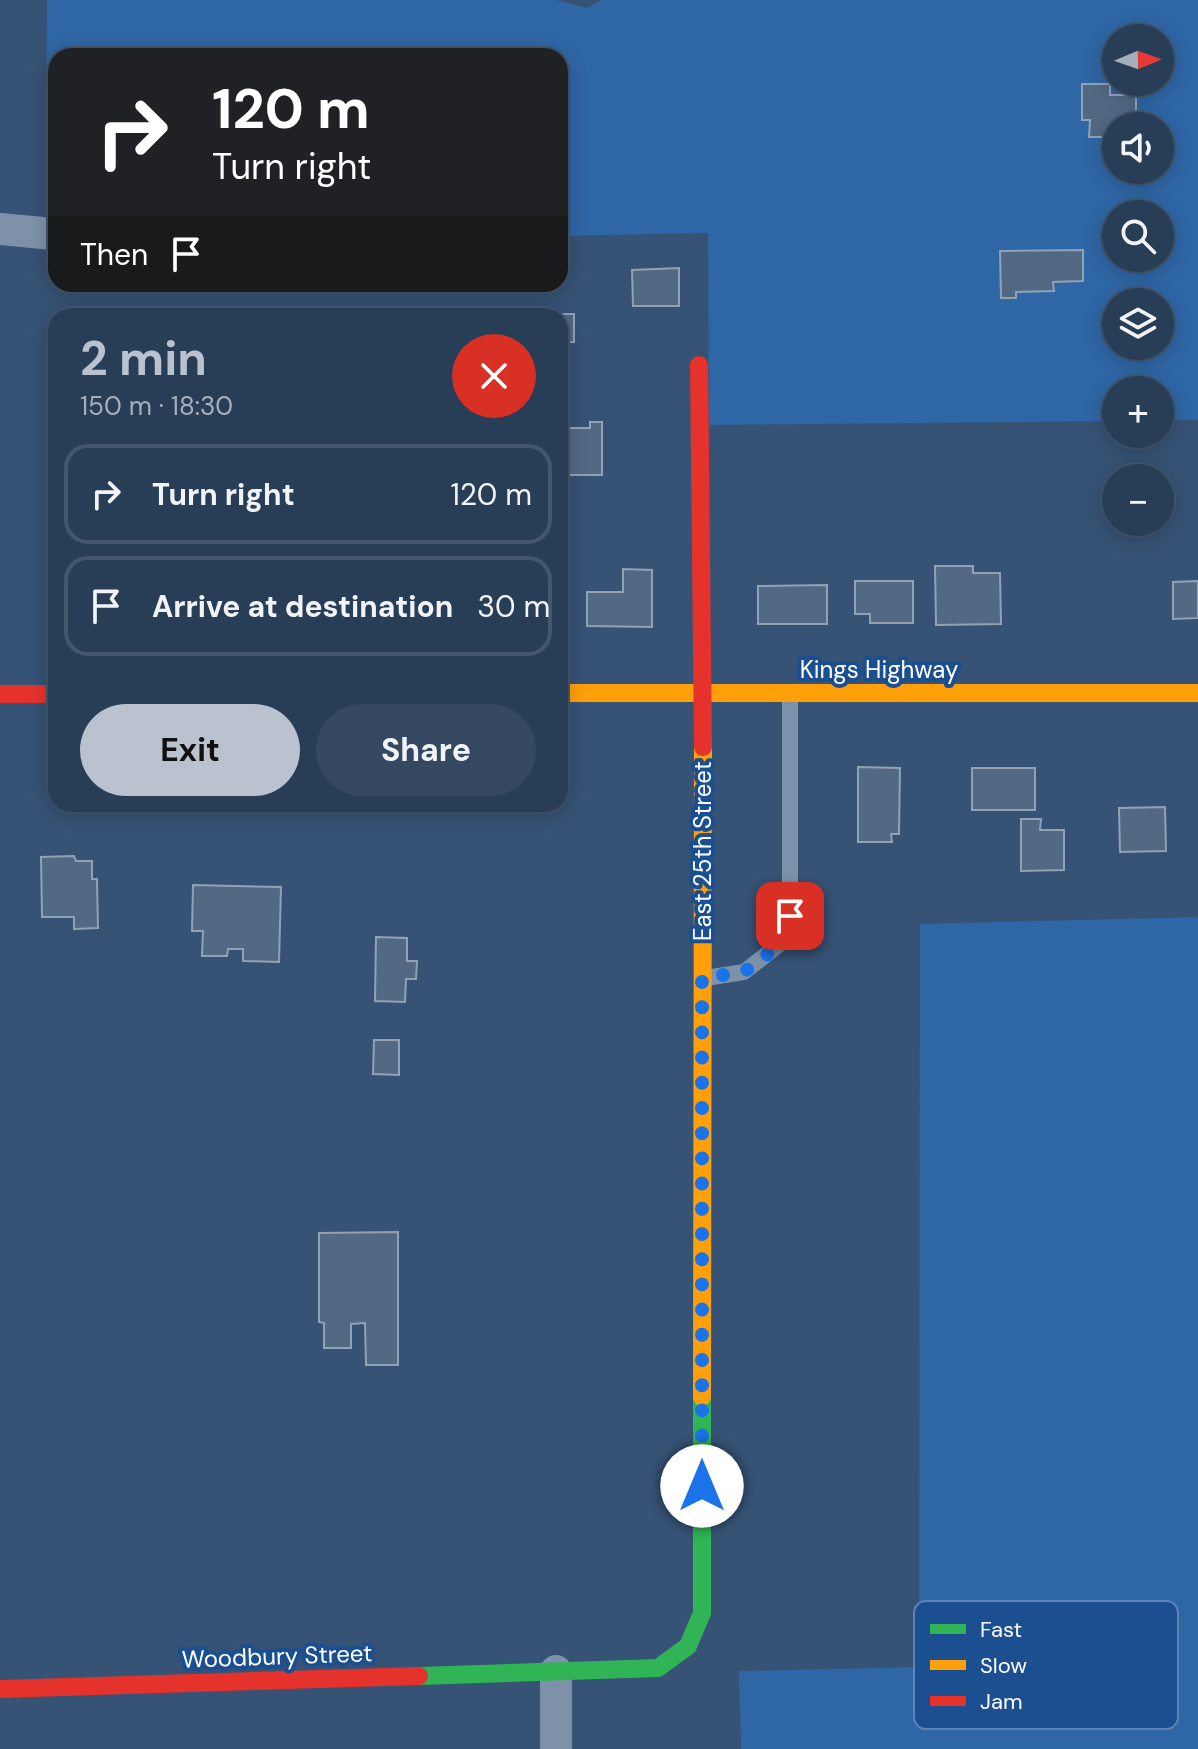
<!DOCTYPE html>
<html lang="en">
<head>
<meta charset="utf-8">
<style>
  :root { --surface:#283e57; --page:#344961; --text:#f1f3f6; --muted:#a5aeba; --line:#44576d; --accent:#b9c2ce }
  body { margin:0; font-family:"DM Sans",sans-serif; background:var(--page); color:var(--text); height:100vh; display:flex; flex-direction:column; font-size:30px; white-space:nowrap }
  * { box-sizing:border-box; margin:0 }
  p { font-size:26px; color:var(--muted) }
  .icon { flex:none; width:44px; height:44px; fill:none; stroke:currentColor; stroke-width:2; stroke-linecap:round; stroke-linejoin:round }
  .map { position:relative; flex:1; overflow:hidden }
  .side { position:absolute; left:48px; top:308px; width:520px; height:504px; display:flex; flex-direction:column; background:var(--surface); border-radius:24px; box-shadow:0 4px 20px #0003,0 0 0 2px var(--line) }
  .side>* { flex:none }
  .banner { position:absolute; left:48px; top:48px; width:520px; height:244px; border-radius:24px; box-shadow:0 4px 20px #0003,0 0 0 2px var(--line); background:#202124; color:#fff; overflow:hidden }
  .needle { width:52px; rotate:88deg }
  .buttons { position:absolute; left:1102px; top:24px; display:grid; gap:16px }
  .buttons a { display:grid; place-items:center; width:72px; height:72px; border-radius:50%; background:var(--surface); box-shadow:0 4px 20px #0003,0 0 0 2px var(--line); font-size:40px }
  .pin { position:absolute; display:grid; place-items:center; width:68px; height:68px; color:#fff; margin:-34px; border-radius:16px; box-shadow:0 4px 12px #0006 }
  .me { position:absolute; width:88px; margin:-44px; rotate:0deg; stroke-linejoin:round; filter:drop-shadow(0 0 6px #0008) }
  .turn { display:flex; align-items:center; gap:28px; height:168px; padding:0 32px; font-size:36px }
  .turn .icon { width:104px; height:104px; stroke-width:2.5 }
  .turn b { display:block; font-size:56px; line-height:68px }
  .then { display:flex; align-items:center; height:76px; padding:0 32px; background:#0003; gap:16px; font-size:30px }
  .round { display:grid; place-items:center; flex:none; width:84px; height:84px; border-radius:42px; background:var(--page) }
  .head { display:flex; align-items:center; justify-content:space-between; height:136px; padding:0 32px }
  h1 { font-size:48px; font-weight:700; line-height:60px; color:var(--accent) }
  .action { display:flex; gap:16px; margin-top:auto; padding:16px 32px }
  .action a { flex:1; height:92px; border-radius:48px; background:var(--accent); color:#111; font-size:32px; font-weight:700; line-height:92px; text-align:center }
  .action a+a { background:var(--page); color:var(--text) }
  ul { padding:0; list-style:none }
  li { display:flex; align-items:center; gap:24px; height:100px; margin:0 16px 12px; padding:0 16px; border:4px solid var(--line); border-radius:24px }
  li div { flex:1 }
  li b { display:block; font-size:30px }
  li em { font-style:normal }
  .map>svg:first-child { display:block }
</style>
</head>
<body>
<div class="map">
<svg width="1198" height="1749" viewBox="0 0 1198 1749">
  <rect width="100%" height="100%" fill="#365274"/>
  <path fill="#2f66a5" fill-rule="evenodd" d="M47,0H556L587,8L602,0H1198V420H1160V390H1116V421L709,425L708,233L560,236V56L209,52L208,56H56V202H46ZM1116,38H1160V82H1116ZM1116,126H1160V170H1116ZM1116,214H1160V258H1116ZM1116,302H1160V346H1116Z
    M1198,917V1749H741L739,1671L919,1667L920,924Z"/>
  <path fill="#526984" stroke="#92a2b6" stroke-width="2" d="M1082,84H1110V95H1136V126H1116V137H1089L1090,120H1082Z
    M1083,250V281L1053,282L1054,291L1016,292V298H1001L1000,251Z
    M679,268V306H633L632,270Z
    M560,314H574V342H560V348Z
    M590,422H602V475H560V428H590Z
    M935,566H973V573H1000L1001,624L936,625Z
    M623,569L652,570V627L587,626V592H623Z
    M855,581H913V623H870V614H855Z
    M1198,581V618L1173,619V582Z
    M827,585V624H758V586Z
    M858,767L900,768L899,834H891L892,842H858Z
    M972,768H1035V810H972Z
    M1165,807L1166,851L1120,852L1119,808Z
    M1021,819H1041L1040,830H1064V870L1021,871Z
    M74,856L76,861H92V879H97L98,928L74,929V917H42L41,857Z
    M193,885L281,887L279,962L243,961V949H228L227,956H202L203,931H192Z
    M376,937L407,938V961H417L416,979H406L405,1002L375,1001Z
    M374,1040H399V1075L373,1074Z
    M398,1232V1365H366L365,1323L351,1324V1348H324V1323L319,1322V1233Z"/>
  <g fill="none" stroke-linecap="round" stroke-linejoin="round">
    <path stroke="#7d92a8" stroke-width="16" d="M706,978L744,972L785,940L790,916V694"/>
    <path stroke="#7d92a8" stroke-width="32" d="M0,229L53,234
      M556,1749V1671"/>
    <path stroke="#30b455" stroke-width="18" d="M419,1676L658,1668L688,1646L702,1613V1397"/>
    <path stroke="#ff9f0a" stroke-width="18" d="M560,693H1198
      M702,1397L703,747"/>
    <path stroke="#e5322d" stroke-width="18" d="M699,365L703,747
      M0,694H56
      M0,1689L419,1676"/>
  </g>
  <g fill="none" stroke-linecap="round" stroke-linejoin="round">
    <path stroke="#1a73e8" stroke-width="14" stroke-dasharray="0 25.2" d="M702,1486V978L744,972L762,959L785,940L790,916"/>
  </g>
  <g text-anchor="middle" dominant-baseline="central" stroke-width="8" stroke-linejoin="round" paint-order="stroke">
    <g font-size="24" fill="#fff" stroke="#1b4f8f">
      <text x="879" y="669">Kings Highway</text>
      <text transform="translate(702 851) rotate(-90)">East 25th Street</text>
      <text transform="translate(277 1656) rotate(-2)">Woodbury Street</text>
    </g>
  </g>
  <rect x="914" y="1601" width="264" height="128" rx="12" fill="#1b4f8f" stroke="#5f84b1" stroke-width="2"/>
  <rect x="930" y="1624" width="36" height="10" fill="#30b455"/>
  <rect x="930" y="1660" width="36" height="10" fill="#ff9f0a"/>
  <rect x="930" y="1696" width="36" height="10" fill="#e5322d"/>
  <g font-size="22" fill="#fff">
    <text x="980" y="1637">Fast</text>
    <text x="980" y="1673">Slow</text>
    <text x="980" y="1709">Jam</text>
  </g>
</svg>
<div class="buttons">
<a><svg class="needle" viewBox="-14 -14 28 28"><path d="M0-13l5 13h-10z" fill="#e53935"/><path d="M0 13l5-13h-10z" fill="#a5aeba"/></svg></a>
<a><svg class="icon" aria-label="sound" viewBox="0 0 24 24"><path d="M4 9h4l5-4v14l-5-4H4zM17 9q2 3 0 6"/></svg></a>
<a><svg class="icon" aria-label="search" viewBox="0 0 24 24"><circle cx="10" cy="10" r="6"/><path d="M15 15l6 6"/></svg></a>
<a><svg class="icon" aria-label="layers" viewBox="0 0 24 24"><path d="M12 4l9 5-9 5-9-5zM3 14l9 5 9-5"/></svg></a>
<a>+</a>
<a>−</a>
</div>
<div class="pin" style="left:790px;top:916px;background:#d93025"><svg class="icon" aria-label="arrive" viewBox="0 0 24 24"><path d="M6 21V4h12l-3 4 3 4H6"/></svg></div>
<svg class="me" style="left:702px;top:1486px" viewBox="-20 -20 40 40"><circle r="19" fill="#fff"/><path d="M0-13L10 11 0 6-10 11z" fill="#1a73e8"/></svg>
<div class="banner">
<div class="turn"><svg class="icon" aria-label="right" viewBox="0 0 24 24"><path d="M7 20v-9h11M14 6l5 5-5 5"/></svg><div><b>120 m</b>Turn right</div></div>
<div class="then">Then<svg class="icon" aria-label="arrive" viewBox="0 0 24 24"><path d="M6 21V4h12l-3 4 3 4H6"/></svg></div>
</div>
<section class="side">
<div class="head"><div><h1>2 min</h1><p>150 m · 18:30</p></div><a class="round" style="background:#d93025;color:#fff"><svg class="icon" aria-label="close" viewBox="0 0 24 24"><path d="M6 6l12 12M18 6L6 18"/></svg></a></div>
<ul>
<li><svg class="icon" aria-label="right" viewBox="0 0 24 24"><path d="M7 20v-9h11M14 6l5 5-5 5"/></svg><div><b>Turn right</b></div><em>120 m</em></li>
<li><svg class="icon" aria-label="arrive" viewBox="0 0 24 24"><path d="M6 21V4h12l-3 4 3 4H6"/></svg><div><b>Arrive at destination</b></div><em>30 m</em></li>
</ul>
<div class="action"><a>Exit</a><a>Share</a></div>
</section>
</div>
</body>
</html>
